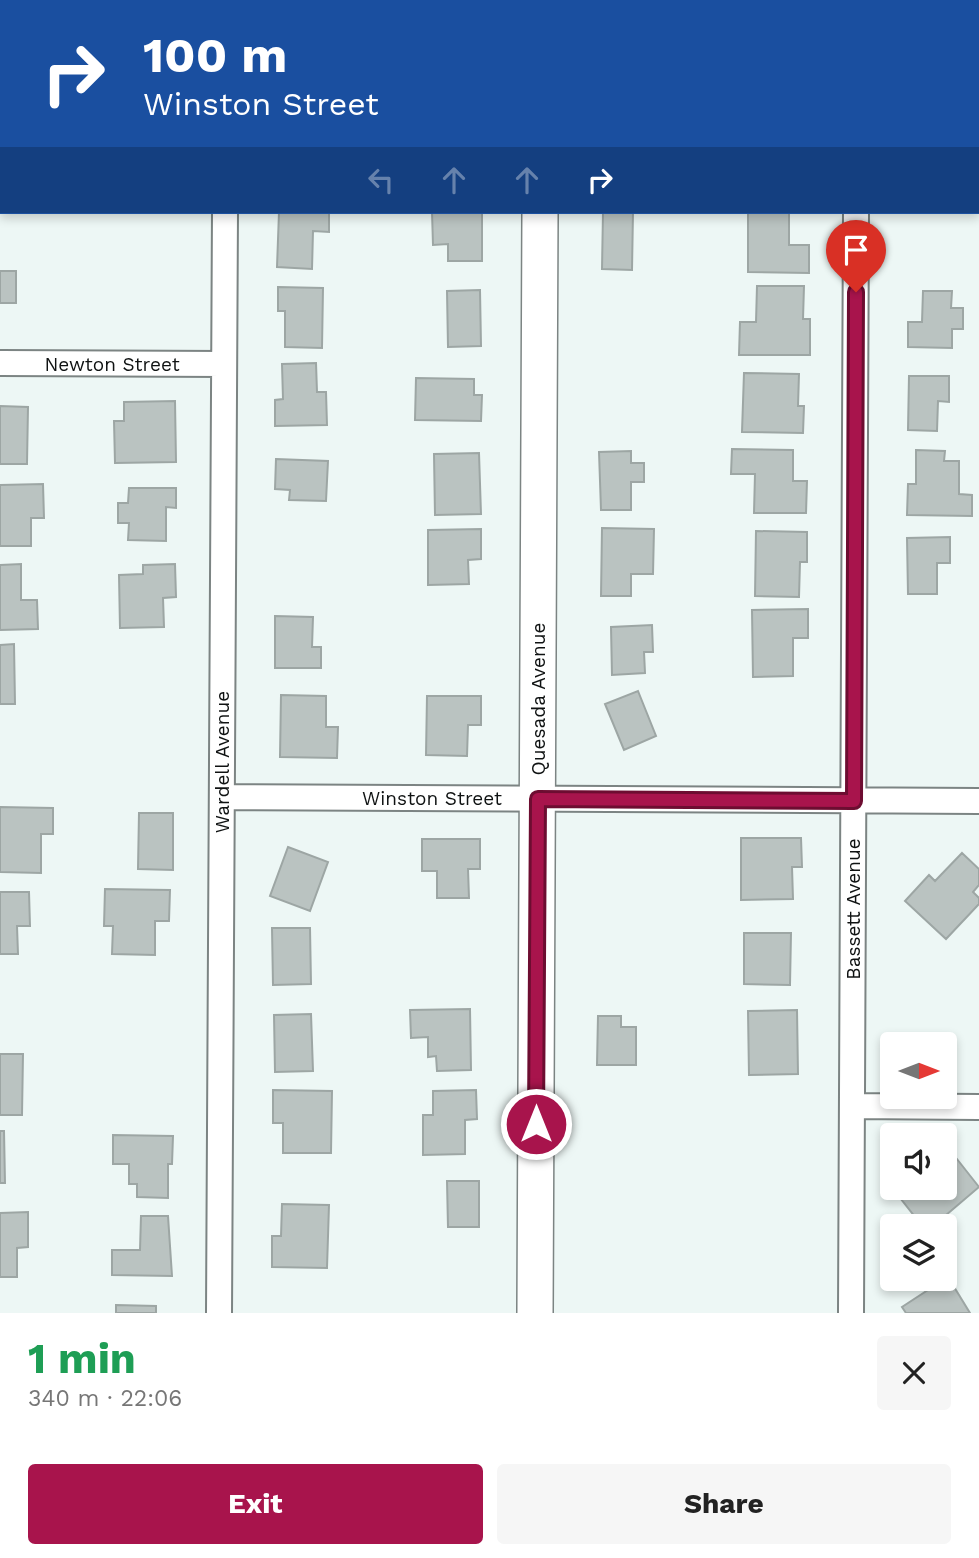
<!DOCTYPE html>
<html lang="en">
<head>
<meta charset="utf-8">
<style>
  :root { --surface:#fff; --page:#f6f6f6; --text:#222; --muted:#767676; --accent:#a8144c }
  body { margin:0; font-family:"Work Sans",sans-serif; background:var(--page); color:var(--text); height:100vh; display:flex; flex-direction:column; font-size:26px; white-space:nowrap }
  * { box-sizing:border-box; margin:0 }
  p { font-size:23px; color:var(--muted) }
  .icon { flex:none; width:38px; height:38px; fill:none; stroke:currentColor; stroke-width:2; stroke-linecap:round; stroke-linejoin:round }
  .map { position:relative; height:1313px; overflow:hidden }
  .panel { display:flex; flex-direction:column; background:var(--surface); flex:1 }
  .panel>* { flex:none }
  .hud { position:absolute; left:0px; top:0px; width:980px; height:214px; box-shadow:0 4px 10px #0003; background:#1a4fa0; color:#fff; overflow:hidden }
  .needle { width:46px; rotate:90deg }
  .fabs { position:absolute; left:880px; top:1032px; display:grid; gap:14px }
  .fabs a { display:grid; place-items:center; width:77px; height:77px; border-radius:7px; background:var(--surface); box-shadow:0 4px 10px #0003; font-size:35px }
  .pin { position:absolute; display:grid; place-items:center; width:60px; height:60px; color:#fff; margin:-72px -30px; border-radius:50% 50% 50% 0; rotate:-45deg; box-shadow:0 0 7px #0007 }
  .pin .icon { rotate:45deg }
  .me { position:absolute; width:77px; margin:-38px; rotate:0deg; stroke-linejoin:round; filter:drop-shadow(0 0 5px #0008) }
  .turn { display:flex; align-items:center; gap:24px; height:147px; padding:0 28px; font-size:32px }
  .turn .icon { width:91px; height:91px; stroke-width:2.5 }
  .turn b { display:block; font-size:49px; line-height:60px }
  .lanes { display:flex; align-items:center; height:66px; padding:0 28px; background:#0003; justify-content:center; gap:35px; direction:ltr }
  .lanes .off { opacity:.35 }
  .round { display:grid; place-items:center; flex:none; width:74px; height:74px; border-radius:7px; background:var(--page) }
  .summary { display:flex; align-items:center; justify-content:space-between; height:119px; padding:0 28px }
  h1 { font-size:42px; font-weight:700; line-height:52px; color:#1e9e55 }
  .cta { display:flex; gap:14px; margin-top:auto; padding:14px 28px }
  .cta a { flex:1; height:80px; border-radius:7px; background:var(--accent); color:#fff; font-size:28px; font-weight:700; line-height:80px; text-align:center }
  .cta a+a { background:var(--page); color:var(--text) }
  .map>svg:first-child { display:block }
</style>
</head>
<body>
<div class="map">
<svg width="979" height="1313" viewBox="0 0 979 1313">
  <rect width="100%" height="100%" fill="#edf7f5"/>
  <path fill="#bac3c1" stroke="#9da6a4" stroke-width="2" d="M286,0H334V2H277Z
    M913,0H974L913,2Z
    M279,212H329V232L313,231L312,269L277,267Z
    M432,212H482V261H448V244L433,245Z
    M603,212H633L632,270L602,269Z
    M748,212H789V245H809V273L748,272Z
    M0,271H16V303H0Z
    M757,286H804L803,319H810V355H739L740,322H756Z
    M278,287L323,288L322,348L285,347V311H278Z
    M480,290L481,346L448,347L447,291Z
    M923,291H952L951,308H963V329H952V348L908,347V322H922Z
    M316,363L317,392H326L327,425L275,426V400L283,399L282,364Z
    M744,373L799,374L798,406H804L803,433L742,432Z
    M909,376H949V402L938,401L937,431L908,430Z
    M416,378L474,379V395H482L481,421L415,420Z
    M175,401L176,462L115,463L114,421H124V402Z
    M0,406L28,407L27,464H0Z
    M732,449L793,450V481H807L806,513H754L755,474H731Z
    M916,450L945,451L944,461H959V494L972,495V516L907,515L908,484H916Z
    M631,451V463H644V482H631V510H601L599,452Z
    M479,453L481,514L435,515L434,454Z
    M276,459L328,461L326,501L289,500L290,490L275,489Z
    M43,484L44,518H31V546H0V485Z
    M129,488H176V508L166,507V541L128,540L129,523H118V503H128Z
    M602,528L654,529L653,574H631V596H601Z
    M481,529V559L468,560L469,584L428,585V530Z
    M756,531L807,532V562H800L799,597L755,596Z
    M950,537V563H937V594H908L907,538Z
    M21,564V600H37L38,629L0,630V565Z
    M175,564L176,597L163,598L164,627L120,628L119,575L143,574V565Z
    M808,609V638H793V676L753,677L752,610Z
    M275,616L313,617L312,647H321V668H275Z
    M652,625L653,652H644L645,673L612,675L611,627Z
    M14,644L15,704H0V645Z
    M638,691L656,736L624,750L605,704Z
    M281,695L326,696V727H338L337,758L280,757Z
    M427,696H481V725H468L467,756L426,755Z
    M0,807L53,808V834H41V873L0,872Z
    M139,813H173V870L138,869Z
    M741,838H801L802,867H792L793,899L741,900Z
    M422,839H480V869H468L469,898H437V871H422Z
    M288,847L328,862L310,911L270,896Z
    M962,853L979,869V885L973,892L979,898V904L946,939L905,901L929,875L935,881Z
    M105,889L170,890L169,921H155V955L112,954L113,926H104Z
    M0,892H29L30,926H17L18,954H0Z
    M272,928H310L311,984L273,985Z
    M744,933H791L790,985L744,984Z
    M470,1009L471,1070L437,1071L436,1056L428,1057V1037L411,1038L410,1010Z
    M797,1010L798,1074L749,1075L748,1011Z
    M311,1014L313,1071L275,1072L274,1015Z
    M598,1016H621V1027H636V1065H597Z
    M0,1054H23L22,1115H0Z
    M273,1090L332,1091L331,1153H283V1123H273Z
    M476,1090L477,1119L465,1120V1154L423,1155V1115H433V1091Z
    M0,1131H4L5,1183H0Z
    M113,1135L173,1136L172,1164H168V1198L137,1197V1184H129V1164H113Z
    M953,1154L979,1187L932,1227H923L901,1199L913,1188H945V1161Z
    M447,1181H479V1227H448Z
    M282,1204L329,1205L327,1268L272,1267V1236H281Z
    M28,1212V1247L17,1248V1277H0V1213Z
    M141,1216H168L172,1276L112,1275V1250H140Z
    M948,1277L970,1313H906L902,1307Z
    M116,1305L156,1306V1313H116Z"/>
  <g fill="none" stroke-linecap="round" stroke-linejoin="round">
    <g stroke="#7c8483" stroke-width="28">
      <path id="street" d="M226,2V0
        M857,2V0
        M0,58H2
        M0,363L224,364
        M222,797L979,801
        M852,1106L979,1107
        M219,1313L225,212
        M851,1313L856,212"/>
    </g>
    <g stroke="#7c8483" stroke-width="38">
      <path id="secondary" d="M542,2V0
        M535,1313L540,212"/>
    </g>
    <use href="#street" stroke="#fff" stroke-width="24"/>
    <use href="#secondary" stroke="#fff" stroke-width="35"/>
  </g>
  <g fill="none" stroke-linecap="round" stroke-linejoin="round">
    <g stroke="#6d0d31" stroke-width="18">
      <path id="route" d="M536,1124L538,799L854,801L856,292"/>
    </g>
    <use href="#route" stroke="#a8144c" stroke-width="12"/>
  </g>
  <g text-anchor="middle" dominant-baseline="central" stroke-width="5" stroke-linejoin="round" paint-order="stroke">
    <g font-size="19" fill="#0f1212" stroke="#fff">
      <text x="112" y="364">Newton Street</text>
      <text transform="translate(538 699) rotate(-90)">Quesada Avenue</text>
      <text transform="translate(222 762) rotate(-90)">Wardell Avenue</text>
      <text x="432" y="798">Winston Street</text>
      <text transform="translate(853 909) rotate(-90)">Bassett Avenue</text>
    </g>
  </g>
</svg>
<div class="fabs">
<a><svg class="needle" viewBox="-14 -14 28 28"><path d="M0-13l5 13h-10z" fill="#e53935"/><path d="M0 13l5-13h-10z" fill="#767676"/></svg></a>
<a><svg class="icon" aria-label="sound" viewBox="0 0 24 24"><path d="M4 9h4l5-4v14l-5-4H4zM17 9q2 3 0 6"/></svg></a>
<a><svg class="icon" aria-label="layers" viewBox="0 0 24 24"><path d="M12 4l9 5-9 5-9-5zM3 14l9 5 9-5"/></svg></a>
</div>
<div class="pin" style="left:856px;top:292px;background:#d93025"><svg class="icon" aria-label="arrive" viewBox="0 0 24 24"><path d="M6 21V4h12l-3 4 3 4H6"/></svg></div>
<svg class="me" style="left:536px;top:1124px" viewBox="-20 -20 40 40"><circle r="17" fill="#a8144c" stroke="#fff" stroke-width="3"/><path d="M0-11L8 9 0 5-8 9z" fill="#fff"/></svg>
<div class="hud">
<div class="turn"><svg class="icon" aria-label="right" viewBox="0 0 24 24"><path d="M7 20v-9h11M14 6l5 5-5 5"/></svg><div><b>100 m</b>Winston Street</div></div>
<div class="lanes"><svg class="icon off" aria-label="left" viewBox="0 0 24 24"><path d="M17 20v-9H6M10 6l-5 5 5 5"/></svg><svg class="icon off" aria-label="ahead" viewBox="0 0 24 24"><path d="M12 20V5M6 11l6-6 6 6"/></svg><svg class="icon off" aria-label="ahead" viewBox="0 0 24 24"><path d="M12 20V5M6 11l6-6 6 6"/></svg><svg class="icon" aria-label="right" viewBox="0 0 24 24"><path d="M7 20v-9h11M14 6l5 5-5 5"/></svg></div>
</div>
</div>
<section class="panel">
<div class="summary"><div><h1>1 min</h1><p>340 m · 22:06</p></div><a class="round"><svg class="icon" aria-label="close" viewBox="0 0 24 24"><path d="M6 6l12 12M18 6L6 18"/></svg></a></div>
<div class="cta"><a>Exit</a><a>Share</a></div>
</section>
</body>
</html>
